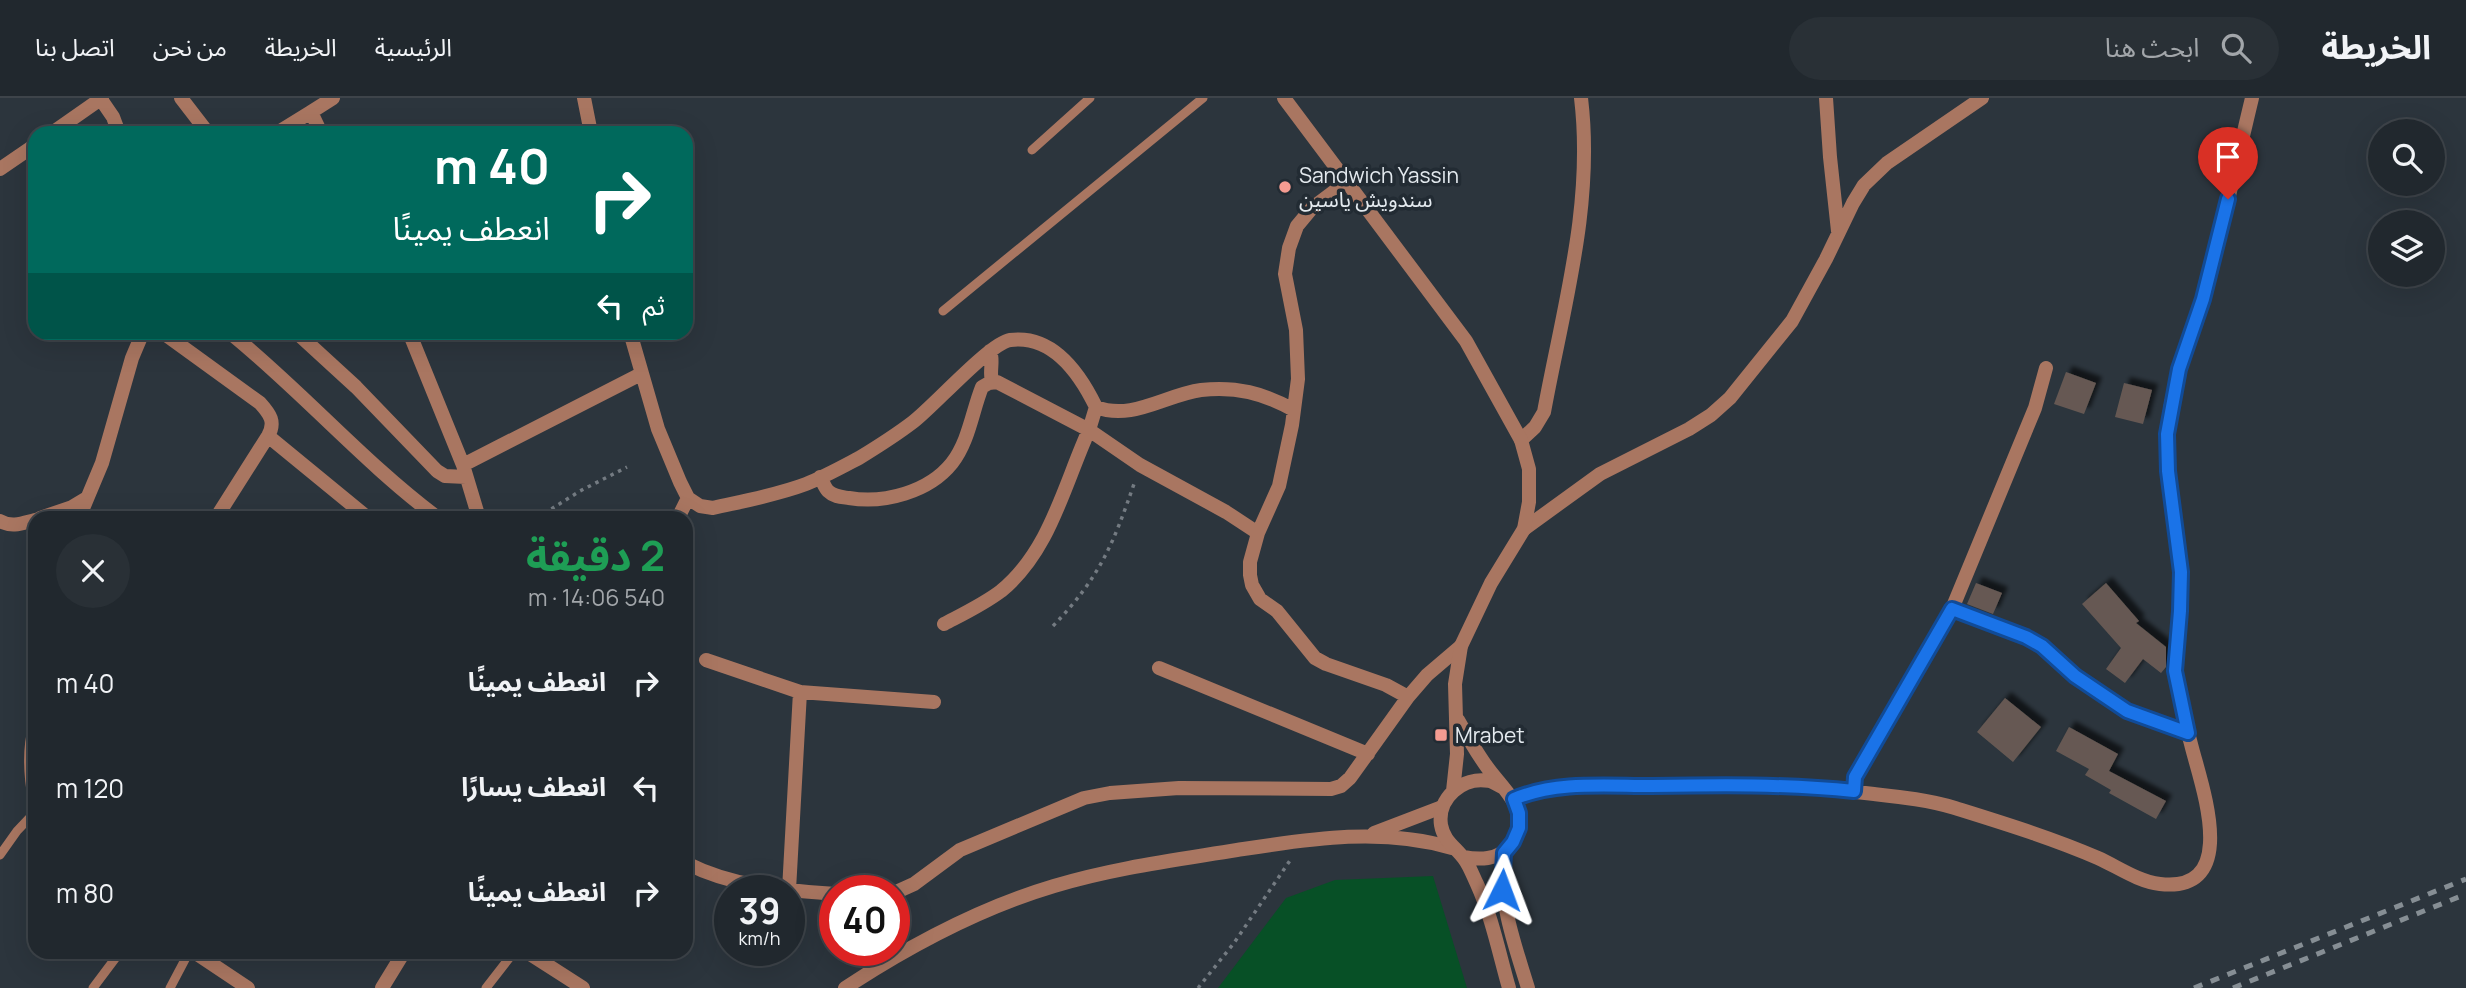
<!DOCTYPE html>
<html lang="ar">
<head>
<meta charset="utf-8">
<style>
  :root { --surface:#21282e; --page:#293036; --text:#f1f3f6; --muted:#a2a6aa; --line:#3e444a }
  body { margin:0; font-family:Manrope,"Noto Sans Arabic",sans-serif; background:var(--page); color:var(--text); direction:rtl; height:100vh; display:flex; flex-direction:column; font-size:26px; white-space:nowrap }
  * { box-sizing:border-box; margin:0 }
  p { font-size:23px; color:var(--muted) }
  .icon { flex:none; width:38px; height:38px; fill:none; stroke:currentColor; stroke-width:2; stroke-linecap:round; stroke-linejoin:round }
  .map { position:relative; flex:1; overflow:hidden; direction:ltr }
  .drawer { position:absolute; left:28px; top:413px; width:665px; height:448px; display:flex; flex-direction:column; background:var(--surface); border-radius:21px; box-shadow:0 7px 28px #0002,0 0 0 2px var(--line); direction:rtl }
  .drawer>* { flex:none }
  .banner { position:absolute; left:28px; top:28px; width:665px; height:214px; border-radius:21px; box-shadow:0 7px 28px #0002,0 0 0 2px var(--line); direction:rtl; background:#00695c; color:#fff; overflow:hidden }
  .buttons { position:absolute; left:2368px; top:21px; display:grid; gap:14px }
  .buttons a { display:grid; place-items:center; width:77px; height:77px; border-radius:50%; background:var(--surface); box-shadow:0 7px 28px #0002,0 0 0 2px var(--line); font-size:35px }
  .speed { position:absolute; left:714px; top:777px; display:flex; gap:14px; font-size:35px; font-weight:700; text-align:center }
  .speed>* { display:grid; place-content:center; width:91px; height:91px; border-radius:50%; background:var(--surface); box-shadow:0 7px 28px #0002,0 0 0 2px var(--line); line-height:1 }
  .speed small { font-size:18px; font-weight:400 }
  .speed .limit { border:10px solid #d22; background:#fff; color:#111 }
  .pin { position:absolute; display:grid; place-items:center; width:60px; height:60px; color:#fff; margin:-72px -30px; border-radius:50% 50% 50% 0; rotate:-45deg; box-shadow:0 0 7px #0007 }
  .pin .icon { rotate:45deg }
  .me { position:absolute; width:77px; margin:-38px; rotate:3deg; stroke-linejoin:round; filter:drop-shadow(0 0 5px #0008) }
  .turn { display:flex; align-items:center; gap:24px; height:147px; padding:0 28px; font-size:32px }
  .turn .icon { width:91px; height:91px; stroke-width:2.5 }
  .turn b { display:block; font-size:49px; line-height:60px }
  .then { display:flex; align-items:center; height:66px; padding:0 28px; background:#0003; gap:14px; font-size:26px }
  .round { display:grid; place-items:center; flex:none; width:74px; height:74px; border-radius:37px; background:var(--page) }
  .summary { display:flex; align-items:center; justify-content:space-between; height:119px; padding:0 28px }
  h1 { font-size:42px; font-weight:700; line-height:52px; color:#1e9e55 }
  ul { padding:0; list-style:none }
  li { display:flex; align-items:center; gap:21px; height:105px; padding:0 28px }
  li div { flex:1 }
  li b { display:block; font-size:26px }
  li em { font-style:normal }
  header { display:flex; align-items:center; gap:42px; box-sizing:border-box; height:98px; padding:0 35px; background:var(--surface); border-bottom:2px solid var(--line) }
  header strong { font-size:33px }
  nav { display:flex; gap:38px; margin-inline-start:auto; font-size:24px }
  .search { width:490px; height:63px; background:var(--page); display:flex; align-items:center; gap:18px; box-sizing:border-box; padding:0 24px; border-radius:38px; color:var(--muted); font-size:26px }
  .map>svg:first-child { display:block }
</style>
</head>
<body>
<header>
<strong>الخريطة</strong>
<div class="search"><svg class="icon" aria-label="search" viewBox="0 0 24 24"><circle cx="10" cy="10" r="6"/><path d="M15 15l6 6"/></svg>ابحث هنا</div>
<nav><a>الرئيسية</a><a>الخريطة</a><a>من نحن</a><a>اتصل بنا</a></nav>
</header>
<div class="map">
<svg width="2466" height="890" viewBox="0 0 2466 890">
  <defs>
    <filter id="shadow"><feDropShadow dx="6" dy="-6" stdDeviation="2" flood-color="#0009"/></filter>
  </defs>
  <rect width="100%" height="100%" fill="#2c353d"/>
  <path fill="#075026" d="M1433,778L1467,890H1218L1286,800L1335,782Z"/>
  <path fill="#665953" filter="url(#shadow)" d="M2066,274L2096,285L2084,316L2054,306Z
    M2124,285L2152,292L2143,326L2115,319Z
    M1976,485L2002,495L1993,516L1967,506Z
    M2106,485L2139,523L2136,525L2166,549V569L2161,575L2143,561L2125,585L2106,571L2121,550L2082,506Z
    M2005,600L2041,629L2013,664L1977,634Z
    M2069,629L2118,656L2109,673L2166,703L2156,721L2109,695L2111,692L2085,677L2089,671L2056,653Z"/>
  <g fill="none" stroke-linecap="round" stroke-linejoin="round">
    <path stroke="#747b82" stroke-width="3.5" stroke-dasharray="3.5 5" stroke-linecap="butt" d="M537,420L580,393L627,369
      M1053,528C1100,479 1113,447 1135,383
      M1198,890L1234,845L1291,761"/>
    <path stroke="#a97661" stroke-width="9" d="M1032,52L1090,0
      M943,213L1203,0
      M0,757L17,733L35,714
      M93,890L120,854
      M170,890L189,854
      M486,890L514,854"/>
    <path stroke="#a97661" stroke-width="14" d="M100,0L113,19L119,35
      M181,0L208,35
      M584,0L591,35
      M1826,0L1830,59L1838,133
      M52,35L102,0
      M277,35L311,14
      M321,35L311,14L333,0
      M0,71L35,47
      M162,234L260,305C270,316 276,324 268,338L216,420
      M229,234C302,293 363,364 438,420
      M296,234L356,289L437,373L445,378L466,379
      M409,234L463,367L479,420
      M630,234L658,331L680,384L688,400L700,408L713,410C744,403 777,397 806,386C824,379 842,369 859,360C877,349 896,337 913,324C933,309 990,245 1010,242C1053,236 1080,276 1096,309L1089,332L997,284L989,285L982,289C972,314 969,343 952,365C929,394 884,406 849,400C842,399 834,399 828,393C825,390 823,384 820,379
      M990,253C994,262 989,274 992,284
      M1096,309C1132,323 1165,297 1201,292C1236,288 1263,295 1294,312
      M268,338L368,420
      M1521,342L1535,329L1544,314C1563,210 1594,107 1581,0
      M463,367L641,276
      M40,420L72,409L87,400
      M79,420L102,365L132,260L143,234
      M678,420L688,400
      M0,423C12,430 23,425 35,422
      M1524,431L1600,376L1689,331L1711,317L1730,300L1792,223L1826,161L1853,105L1864,87L1887,65L1982,0
      M1258,435L1279,388L1292,327L1298,281L1296,232L1285,176L1289,150L1297,128L1312,110L1348,83
      M1952,511L2026,539L2042,548L2075,578L2127,613L2188,635
      M944,526C963,516 984,506 1001,493C1050,453 1064,387 1089,332L1140,367L1226,414L1258,435L1250,464V477L1252,487L1260,501L1277,513L1315,560L1326,566L1386,587L1408,599
      M706,562L800,594L934,604
      M1159,570L1368,656
      M35,630C29,652 31,680 35,702
      M1854,693L1855,679L1952,511L2035,310L2046,270
      M1514,701C1555,683 1604,688 1648,688C1724,687 1798,687 1874,696C1901,699 1929,702 1955,710C2003,725 2052,740 2098,760C2118,769 2137,783 2160,786C2240,795 2203,692 2192,650C2186,626 2178,601 2176,576C2173,541 2184,506 2181,471C2176,416 2161,362 2171,306C2178,269 2194,234 2204,198C2222,132 2236,66 2252,0
      M1374,735L1442,709
      M686,765C733,789 783,792 835,796
      M789,792L800,594
      M894,795L914,786L960,752L1084,700L1110,695L1179,690L1331,691L1341,688L1350,680L1408,599L1427,577L1461,548
      M194,854L248,890
      M527,854L583,890
      M382,890L404,854
      M845,890C909,848 980,810 1054,788C1113,770 1176,762 1237,752C1309,741 1381,729 1452,750"/>
    <path stroke="#a97661" stroke-width="14" d="M1284,0L1466,243L1521,342L1529,371V404L1524,431L1491,485L1461,548L1455,586L1457,656L1453,693
      M1458,622C1467,638 1476,654 1487,669C1504,693 1537,717 1509,749C1497,762 1480,762 1463,759
      M1504,690C1499,688 1494,684 1489,683C1463,678 1437,700 1441,727C1444,744 1456,749 1465,762C1470,769 1473,778 1477,786C1492,819 1499,855 1509,890
      M1504,755C1498,803 1514,844 1528,890"/>
    <path stroke="#868e94" stroke-width="5" stroke-dasharray="9 9" stroke-linecap="butt" d="M2194,890L2466,781
      M2233,890L2466,796"/>
  </g>
  <g fill="none" stroke-linecap="round" stroke-linejoin="round">
    <g stroke="#114b97" stroke-width="18">
      <path id="route" d="M1502,792L1504,755L1513,744L1519,730V715L1514,701C1556,683 1606,688 1651,688C1719,687 1786,686 1854,693L1855,679L1952,511L2026,539L2042,548L2075,578L2127,613L2188,635L2175,573L2180,513L2181,474L2168,373L2167,336L2179,271L2203,201L2228,101"/>
    </g>
    <use href="#route" stroke="#1a73e8" stroke-width="12"/>
  </g>
  <g fill="#f59c92" stroke="#222b33" stroke-width="2.5">
    <circle cx="1285" cy="89" r="7"/>
    <rect x="1434" y="630" width="14" height="14" rx="3.5"/>
  </g>
  <g text-anchor="middle" dominant-baseline="central" stroke-width="7" stroke-linejoin="round" paint-order="stroke">
    <g font-size="21" fill="#e4eaef" stroke="#222b33" text-anchor="start">
      <text x="1299" y="77">Sandwich Yassin<tspan x="1299" dy="24">سندويش ياسين</tspan></text>
      <text x="1455" y="637">Mrabet</text>
    </g>
  </g>
</svg>
<div class="buttons">
<a><svg class="icon" aria-label="search" viewBox="0 0 24 24"><circle cx="10" cy="10" r="6"/><path d="M15 15l6 6"/></svg></a>
<a><svg class="icon" aria-label="layers" viewBox="0 0 24 24"><path d="M12 4l9 5-9 5-9-5zM3 14l9 5 9-5"/></svg></a>
</div>
<div class="speed"><div>39<small>km/h</small></div><div class="limit">40</div></div>
<div class="pin" style="left:2228px;top:101px;background:#d93025"><svg class="icon" aria-label="arrive" viewBox="0 0 24 24"><path d="M6 21V4h12l-3 4 3 4H6"/></svg></div>
<svg class="me" style="left:1502px;top:792px" viewBox="-20 -20 40 40"><path d="M0-17L14 15 0 8-14 15z" fill="#1a73e8" stroke="#fff" stroke-width="4"/></svg>
<div class="banner">
<div class="turn"><svg class="icon" aria-label="right" viewBox="0 0 24 24"><path d="M7 20v-9h11M14 6l5 5-5 5"/></svg><div><b>40 m</b>انعطف يمينًا</div></div>
<div class="then">ثم<svg class="icon" aria-label="left" viewBox="0 0 24 24"><path d="M17 20v-9H6M10 6l-5 5 5 5"/></svg></div>
</div>
<section class="drawer">
<div class="summary"><div><h1>2 دقيقة</h1><p>540 m · 14:06</p></div><a class="round"><svg class="icon" aria-label="close" viewBox="0 0 24 24"><path d="M6 6l12 12M18 6L6 18"/></svg></a></div>
<ul>
<li><svg class="icon" aria-label="right" viewBox="0 0 24 24"><path d="M7 20v-9h11M14 6l5 5-5 5"/></svg><div><b>انعطف يمينًا</b></div><em>40 m</em></li>
<li><svg class="icon" aria-label="left" viewBox="0 0 24 24"><path d="M17 20v-9H6M10 6l-5 5 5 5"/></svg><div><b>انعطف يسارًا</b></div><em>120 m</em></li>
<li><svg class="icon" aria-label="right" viewBox="0 0 24 24"><path d="M7 20v-9h11M14 6l5 5-5 5"/></svg><div><b>انعطف يمينًا</b></div><em>80 m</em></li>
</ul>
</section>
</div>
</body>
</html>
